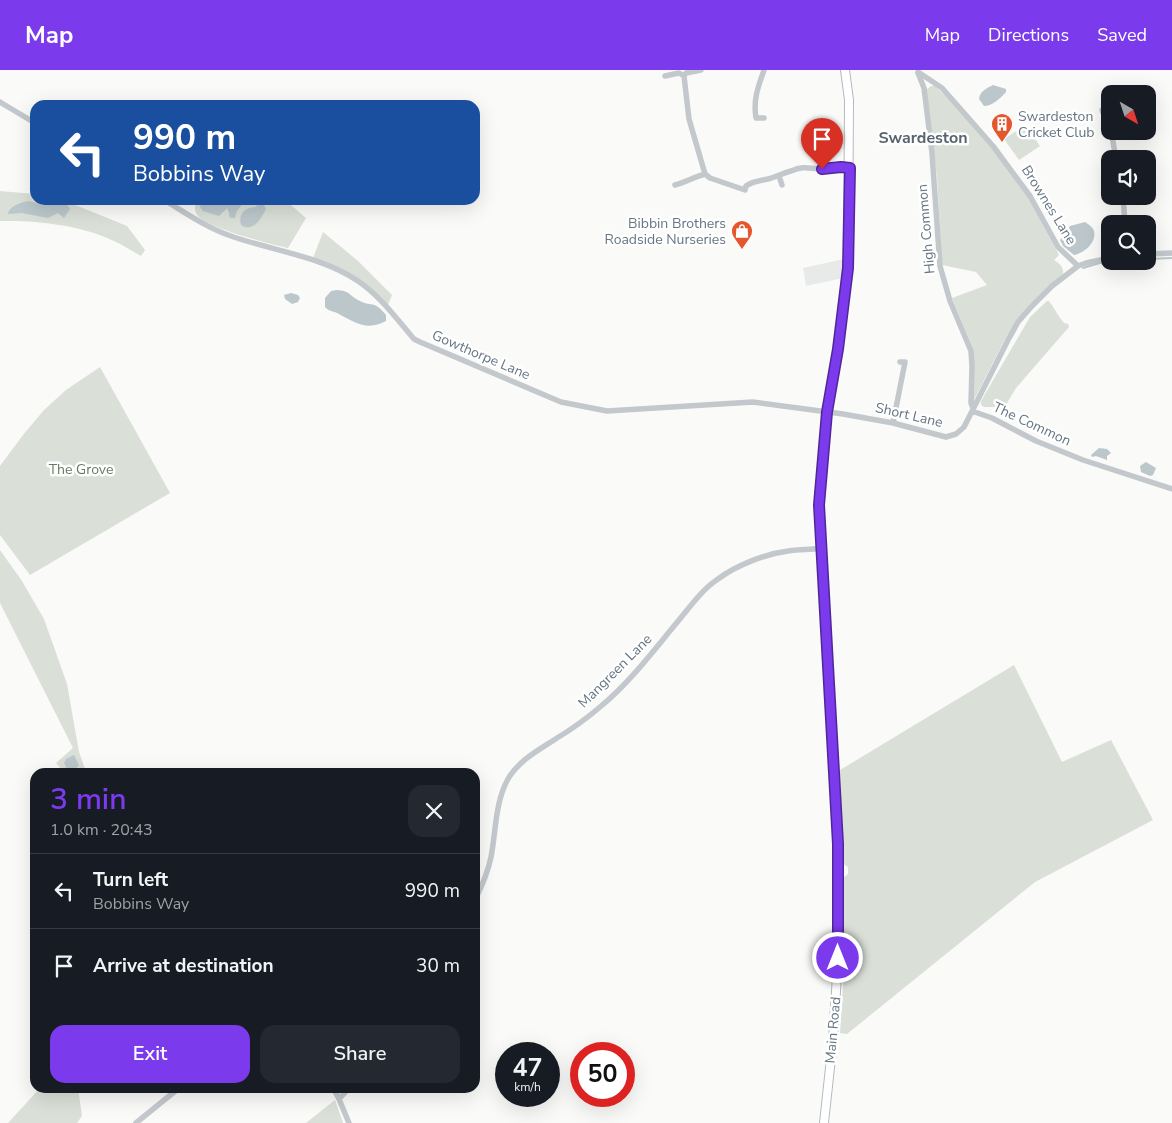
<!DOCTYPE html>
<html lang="en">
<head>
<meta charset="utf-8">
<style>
  :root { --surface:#171b24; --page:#242831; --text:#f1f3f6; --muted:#9ea1a6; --line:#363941; --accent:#7c3aed }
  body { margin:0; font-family:"Nunito Sans",sans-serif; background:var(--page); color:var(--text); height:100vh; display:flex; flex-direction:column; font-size:19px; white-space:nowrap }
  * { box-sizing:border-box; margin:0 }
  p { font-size:16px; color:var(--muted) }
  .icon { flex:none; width:28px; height:28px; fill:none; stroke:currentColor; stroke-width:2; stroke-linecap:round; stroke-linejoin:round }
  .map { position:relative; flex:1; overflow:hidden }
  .sheet { position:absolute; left:30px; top:698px; width:450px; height:325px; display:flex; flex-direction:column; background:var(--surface); border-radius:15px; box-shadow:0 5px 20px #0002 }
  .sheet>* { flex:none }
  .guide { position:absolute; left:30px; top:30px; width:450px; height:105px; border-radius:15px; box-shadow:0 5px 20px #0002; background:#1a4fa0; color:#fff; overflow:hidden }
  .needle { width:32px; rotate:141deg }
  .buttons { position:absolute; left:1101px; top:15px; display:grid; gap:10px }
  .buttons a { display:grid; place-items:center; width:55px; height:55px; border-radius:10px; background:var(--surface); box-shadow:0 5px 20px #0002; font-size:25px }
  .speed { position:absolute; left:495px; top:972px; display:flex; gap:10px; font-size:25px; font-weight:700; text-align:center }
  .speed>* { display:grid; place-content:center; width:65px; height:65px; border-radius:50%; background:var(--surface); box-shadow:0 5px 20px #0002; line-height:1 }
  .speed small { font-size:12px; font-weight:400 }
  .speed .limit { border:8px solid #d22; background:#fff; color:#111 }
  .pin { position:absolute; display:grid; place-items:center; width:42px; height:42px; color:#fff; margin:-51px -21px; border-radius:50% 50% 50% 0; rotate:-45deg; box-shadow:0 0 5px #0007 }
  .pin .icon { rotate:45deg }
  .me { position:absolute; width:55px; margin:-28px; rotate:0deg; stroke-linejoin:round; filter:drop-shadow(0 0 4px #0008) }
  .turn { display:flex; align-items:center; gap:18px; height:105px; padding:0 20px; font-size:22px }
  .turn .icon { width:65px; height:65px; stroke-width:2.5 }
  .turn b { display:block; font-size:35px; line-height:42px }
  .round { display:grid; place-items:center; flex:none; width:52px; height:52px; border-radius:15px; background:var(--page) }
  .headline { display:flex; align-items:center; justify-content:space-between; height:85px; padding:0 20px }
  h1 { font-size:30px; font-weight:600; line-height:38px; color:var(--accent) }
  .button { display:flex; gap:10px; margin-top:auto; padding:10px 20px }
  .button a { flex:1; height:58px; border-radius:15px; background:var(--accent); color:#fff; font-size:20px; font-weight:600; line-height:58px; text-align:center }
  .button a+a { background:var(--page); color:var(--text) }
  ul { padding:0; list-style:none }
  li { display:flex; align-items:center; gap:15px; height:75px; padding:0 20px; border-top:1px solid var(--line) }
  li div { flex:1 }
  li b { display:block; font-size:19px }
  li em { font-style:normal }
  header { display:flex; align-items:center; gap:30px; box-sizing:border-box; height:70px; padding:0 25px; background:var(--accent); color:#fff }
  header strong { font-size:24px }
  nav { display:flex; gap:28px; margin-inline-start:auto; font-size:18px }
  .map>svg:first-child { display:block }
</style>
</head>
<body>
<header>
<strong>Map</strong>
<nav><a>Map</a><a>Directions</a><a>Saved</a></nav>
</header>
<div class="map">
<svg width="1172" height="1053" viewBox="0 0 1172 1053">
  <rect width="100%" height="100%" fill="#fafaf8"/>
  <path fill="#e8e9e9" d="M844,189L843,208L806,216L803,198Z"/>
  <path fill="#dadfd7" d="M931,16H935L956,36L986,70L1028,127L1059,185L1054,190C1060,194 1064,197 1063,204L1016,252L1004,271L973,332L974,284L971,274L952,228L987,215L976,202L942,195L937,107L926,20Z
    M1026,55L1040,76L1019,90L1004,69Z
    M0,121L35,124V130H63L127,156L145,180L141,186C132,181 123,175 114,171C82,155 35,150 0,151Z
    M197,130H202L201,133L227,138L228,144L235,147L237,141L246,130H285L306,148L288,178C271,174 206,158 197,145C194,140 195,135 197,130Z
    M323,162L358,191L392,225L388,235L371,218L313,188Z
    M1047,231H1049C1055,239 1058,246 1064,253L1068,254L1069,257L1016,318L1007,333L995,337H984L981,335V331L1030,247Z
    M100,297L170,423L30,505L0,465V396L23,365L44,340L66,320Z
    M0,480L22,511L44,549L67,614L79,682L85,699L74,702H64L56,693L73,678L0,533Z
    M1014,595L1062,692L1111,670L1153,750L1035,812L847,964L840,963L844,899L842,809L848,804V797L842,793L840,700Z
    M40,1018H78L82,1046L77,1053H8Z
    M335,1030L343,1053H306Z"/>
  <path fill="#bbc7cb" d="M993,15L1006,19V22C1001,28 992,36 984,36L979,29C980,21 987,18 993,15Z
    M202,130H246L237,141L235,148H230L227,138L219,146L203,141L200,137Z
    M28,131L41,134L54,135L66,133L70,139L64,148L58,143L48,148L22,143L8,144C9,136 20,133 28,131Z
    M262,131L266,139C261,149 253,163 241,155C238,144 245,137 256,137L258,133Z
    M1085,152C1088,154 1093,157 1094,161C1097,173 1083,184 1074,185L1063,176L1060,170L1070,156Z
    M337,220C350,221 349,225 358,230C372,238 373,229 386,245V251C368,261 355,253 339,244C334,241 329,242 325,237V228L331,221Z
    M291,223L298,225L300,228L298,232L292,234L285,229L284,225Z
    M1099,378L1107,379L1111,383L1107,386V390L1096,386L1092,387L1091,385Z
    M1146,392L1156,398L1153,405L1150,406L1141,402L1140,396Z
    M74,685L79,695C76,699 73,701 67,699L64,693L66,689Z"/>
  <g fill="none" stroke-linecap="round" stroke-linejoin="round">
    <path stroke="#bbc7cb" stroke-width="2" d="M1148,189L1172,188
      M1083,198L1103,192"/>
    <g stroke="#b3babf" stroke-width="10">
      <path id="secondary" d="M824,1053L833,970L838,889V774L819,435L827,341L838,279L848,199L849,30L845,0"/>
    </g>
    <path stroke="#c3c8cc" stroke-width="5.5" d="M764,0C758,17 753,30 756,48H764
      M918,2L942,18L993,76L1030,126L1058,177L1078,196
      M918,3L924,18L932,83L940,196L950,231L971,281L972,296L971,333L973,338
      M665,6L679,3L684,6L689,49L705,104L710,108L745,120L746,116C753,111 760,111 768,109C776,107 783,103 791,101C805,95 809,99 822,99C831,100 840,97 850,98
      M684,6L686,3L701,0
      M0,32L35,53
      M1102,40L1112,66L1116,89
      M779,106L782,115
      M675,115C686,112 694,107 705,104
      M1123,126L1125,154
      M164,130C186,143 207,158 231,166C273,181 321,186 358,211C380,226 397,249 414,269L420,272L561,332L607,341L753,332L843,344L893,353L946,367L956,364L964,357L1008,270L1018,252L1032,236L1052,216L1078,196L1086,193L1110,188
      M1148,184L1172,183
      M972,341L992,348L1036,371L1083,390L1172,419
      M893,353L905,292H900
      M475,830C482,816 488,802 491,787C496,762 495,732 508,709C519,690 539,680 557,668C572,659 586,649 600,637C628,614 651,584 674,556C688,540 700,521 718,509C737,495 765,484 788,481C800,479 811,480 822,478
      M333,1018L339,1029L349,1053
      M339,1029L349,1018
      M136,1053L179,1018"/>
    <use href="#secondary" stroke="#fff" stroke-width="8"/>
  </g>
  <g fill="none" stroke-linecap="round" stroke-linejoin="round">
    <g stroke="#51269a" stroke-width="12">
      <path id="route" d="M822,99L841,97L850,98L848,198L838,279L827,342L819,435L838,774V888"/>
    </g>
    <use href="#route" stroke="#7c3aed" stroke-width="9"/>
  </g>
  <defs>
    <g id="building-pin" transform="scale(1.125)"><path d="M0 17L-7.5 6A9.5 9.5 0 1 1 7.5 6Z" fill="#e4572e" stroke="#fff"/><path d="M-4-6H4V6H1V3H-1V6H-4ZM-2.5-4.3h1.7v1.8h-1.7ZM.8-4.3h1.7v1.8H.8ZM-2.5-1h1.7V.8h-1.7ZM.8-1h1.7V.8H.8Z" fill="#fff"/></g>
    <g id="shop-pin" transform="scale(1.125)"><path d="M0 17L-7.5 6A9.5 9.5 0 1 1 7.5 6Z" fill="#e4572e" stroke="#fff"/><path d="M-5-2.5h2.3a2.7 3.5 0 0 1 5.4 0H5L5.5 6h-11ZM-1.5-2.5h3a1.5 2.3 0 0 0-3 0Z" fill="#fff"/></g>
  </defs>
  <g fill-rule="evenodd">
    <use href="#building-pin" x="1002" y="54"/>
    <use href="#shop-pin" x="742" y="161"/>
  </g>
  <g text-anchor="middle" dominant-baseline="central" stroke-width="5" stroke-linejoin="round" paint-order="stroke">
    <g font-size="14" fill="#657683" stroke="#fff" text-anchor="start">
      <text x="1018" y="46">Swardeston<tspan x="1018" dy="16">Cricket Club</tspan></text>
      <text x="726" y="153" text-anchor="end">Bibbin Brothers<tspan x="726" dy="16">Roadside Nurseries</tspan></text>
    </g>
    <g font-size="14" fill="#657683" stroke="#fff">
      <text transform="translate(1049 135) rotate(58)">Brownes Lane</text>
      <text transform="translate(926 159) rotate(-95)">High Common</text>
      <text transform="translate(481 285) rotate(23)">Gowthorpe Lane</text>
      <text transform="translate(909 345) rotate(13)">Short Lane</text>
      <text transform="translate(1032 354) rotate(25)">The Common</text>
      <text transform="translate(615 601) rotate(-45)">Mangreen Lane</text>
      <text transform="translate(833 960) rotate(-85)">Main Road</text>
    </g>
    <g font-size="14" fill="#687a64" stroke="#fff">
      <text x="81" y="399">The Grove</text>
    </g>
    <g font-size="16" font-weight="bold" fill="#57646e" stroke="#fff">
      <text x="923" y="68">Swardeston</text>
    </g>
  </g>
</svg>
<div class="buttons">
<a><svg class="needle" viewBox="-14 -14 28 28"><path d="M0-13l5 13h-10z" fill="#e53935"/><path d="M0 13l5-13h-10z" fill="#9ea1a6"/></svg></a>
<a><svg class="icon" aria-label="sound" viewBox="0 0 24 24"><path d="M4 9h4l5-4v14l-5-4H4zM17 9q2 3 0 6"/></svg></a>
<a><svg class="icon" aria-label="search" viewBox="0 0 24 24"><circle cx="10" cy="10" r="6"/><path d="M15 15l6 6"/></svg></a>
</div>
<div class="speed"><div>47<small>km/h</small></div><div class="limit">50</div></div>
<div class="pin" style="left:822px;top:99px;background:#d93025"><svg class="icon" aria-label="arrive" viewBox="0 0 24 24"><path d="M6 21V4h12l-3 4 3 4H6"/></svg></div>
<svg class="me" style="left:838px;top:888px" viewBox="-20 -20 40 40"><circle r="17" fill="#7c3aed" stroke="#fff" stroke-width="3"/><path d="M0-11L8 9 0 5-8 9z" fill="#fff"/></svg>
<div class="guide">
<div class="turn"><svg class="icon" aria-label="left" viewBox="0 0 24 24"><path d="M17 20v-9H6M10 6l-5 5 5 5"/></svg><div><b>990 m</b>Bobbins Way</div></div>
</div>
<section class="sheet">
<div class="headline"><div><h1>3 min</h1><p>1.0 km · 20:43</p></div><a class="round"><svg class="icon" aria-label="close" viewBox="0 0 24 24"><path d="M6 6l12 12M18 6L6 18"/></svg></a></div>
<ul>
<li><svg class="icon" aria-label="left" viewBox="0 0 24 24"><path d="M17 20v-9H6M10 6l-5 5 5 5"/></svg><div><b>Turn left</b><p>Bobbins Way</p></div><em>990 m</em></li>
<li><svg class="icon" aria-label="arrive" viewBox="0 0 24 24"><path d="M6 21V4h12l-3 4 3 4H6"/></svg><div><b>Arrive at destination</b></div><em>30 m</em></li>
</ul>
<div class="button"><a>Exit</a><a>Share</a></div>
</section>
</div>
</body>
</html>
